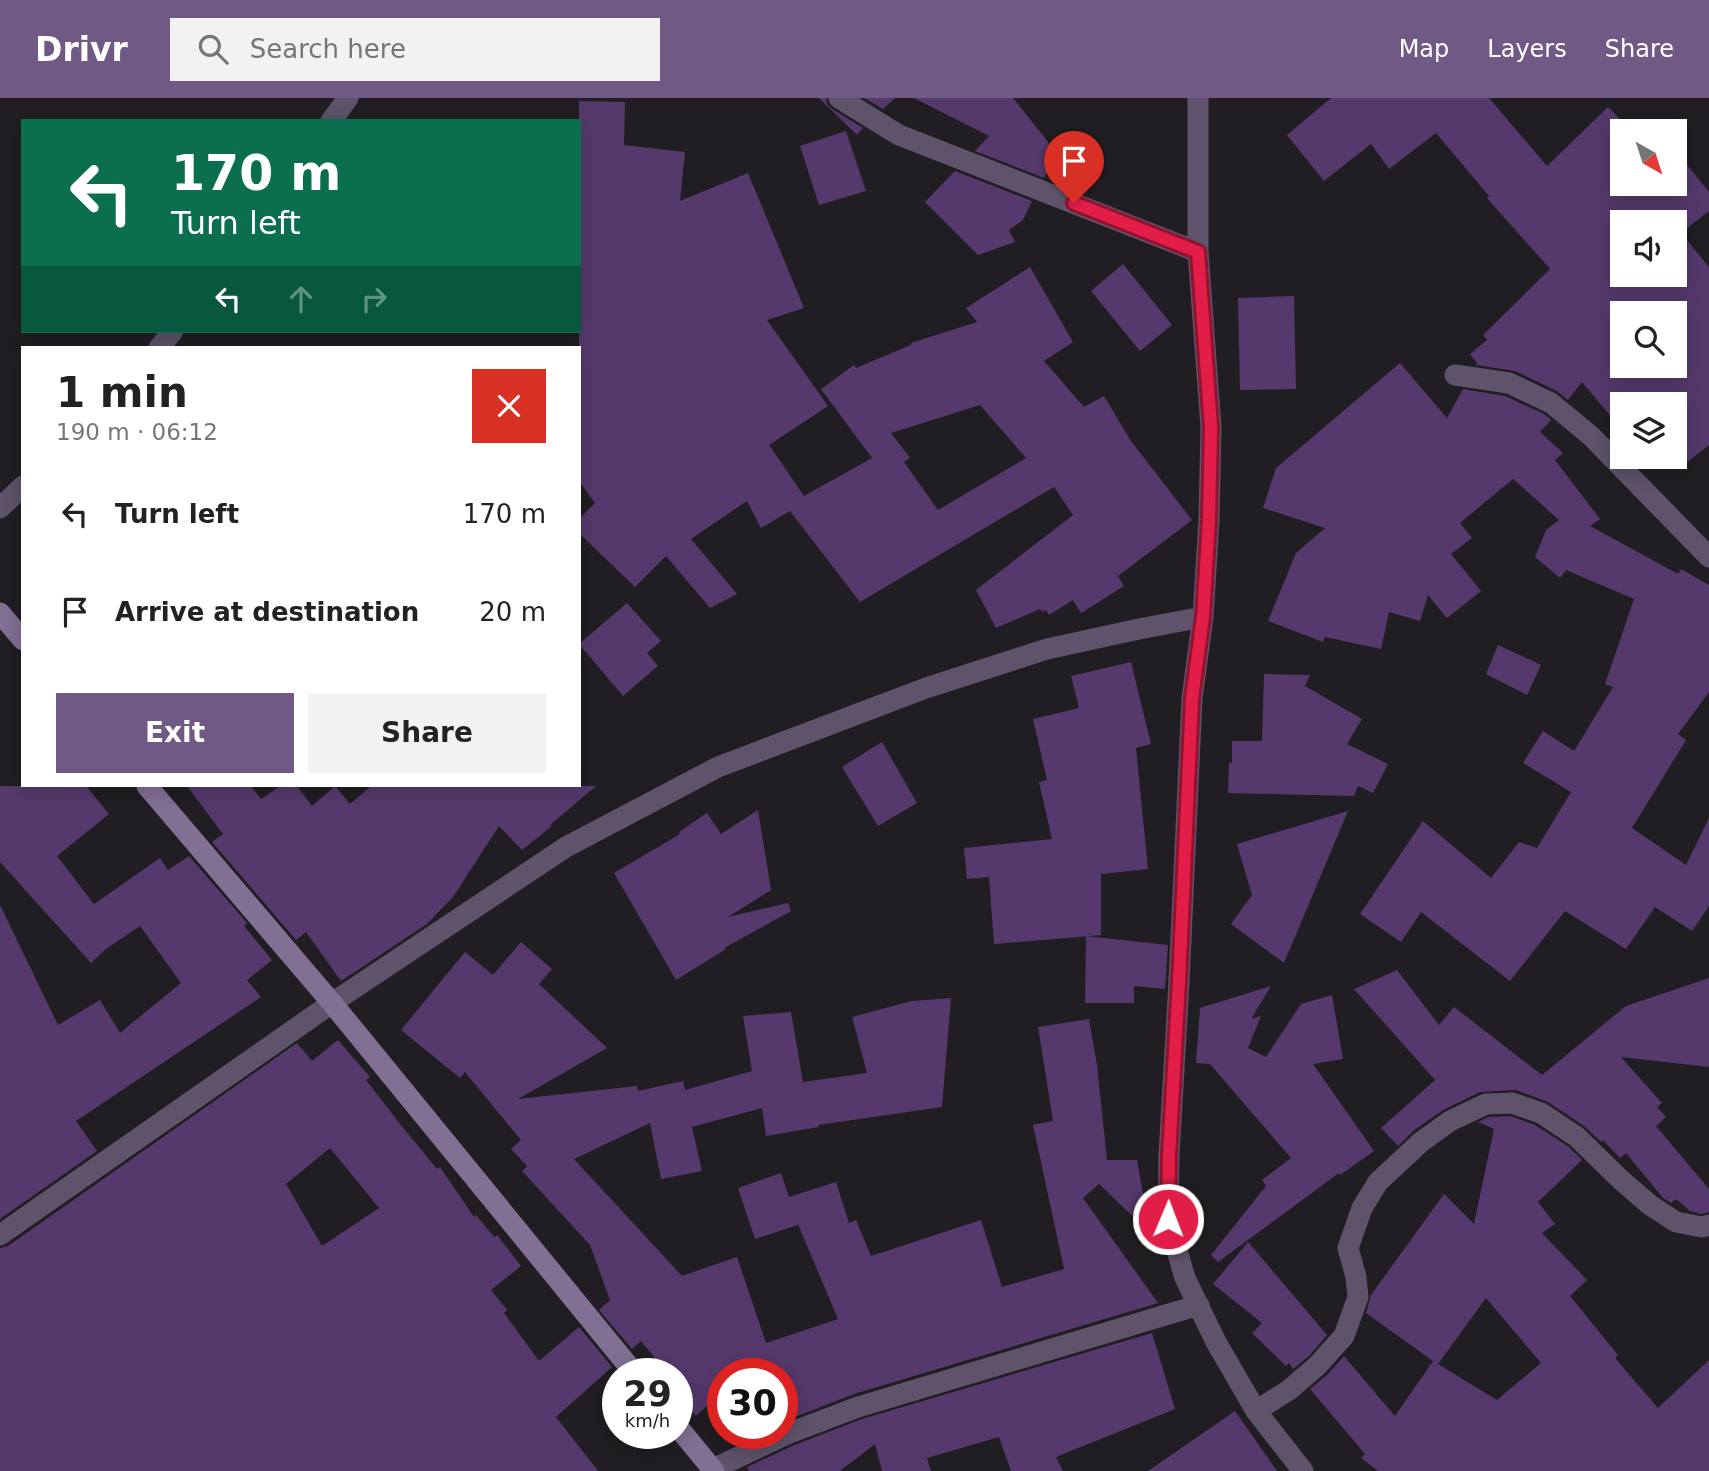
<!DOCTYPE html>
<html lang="en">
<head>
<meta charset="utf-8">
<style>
  :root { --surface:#fff; --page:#f2f2f2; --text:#222; --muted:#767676; --accent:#715985 }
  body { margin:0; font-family:"DejaVu Sans",sans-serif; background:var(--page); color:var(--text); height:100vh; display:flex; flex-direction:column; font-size:26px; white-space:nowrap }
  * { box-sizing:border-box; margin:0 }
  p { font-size:23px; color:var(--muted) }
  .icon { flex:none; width:38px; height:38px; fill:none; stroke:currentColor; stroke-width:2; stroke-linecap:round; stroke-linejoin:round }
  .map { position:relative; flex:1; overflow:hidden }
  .panel { position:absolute; left:21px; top:248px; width:560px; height:441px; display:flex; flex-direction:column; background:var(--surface); border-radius:0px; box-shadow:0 4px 18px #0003 }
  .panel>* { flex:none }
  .banner { position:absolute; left:21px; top:21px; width:560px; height:214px; border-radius:0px; box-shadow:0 4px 18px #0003; background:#0b6e4f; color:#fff; overflow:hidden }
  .needle { width:46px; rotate:141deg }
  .controls { position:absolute; left:1610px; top:21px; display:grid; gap:14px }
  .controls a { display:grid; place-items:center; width:77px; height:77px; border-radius:0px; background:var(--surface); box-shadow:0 4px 18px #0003; font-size:35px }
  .speed { position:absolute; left:602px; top:1260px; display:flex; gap:14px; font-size:35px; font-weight:700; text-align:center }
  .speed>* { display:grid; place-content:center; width:91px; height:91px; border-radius:50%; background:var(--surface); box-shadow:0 4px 18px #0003; line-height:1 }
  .speed small { font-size:18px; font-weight:400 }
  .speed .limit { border:10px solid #d22; background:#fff; color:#111 }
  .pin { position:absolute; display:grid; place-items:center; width:60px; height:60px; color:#fff; margin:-72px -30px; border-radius:50% 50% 50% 0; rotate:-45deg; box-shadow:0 0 7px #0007 }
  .pin .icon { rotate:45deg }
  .me { position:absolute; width:77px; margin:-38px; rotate:1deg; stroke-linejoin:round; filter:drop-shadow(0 0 5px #0008) }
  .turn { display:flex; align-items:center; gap:24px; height:147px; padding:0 35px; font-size:32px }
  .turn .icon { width:91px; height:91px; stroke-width:2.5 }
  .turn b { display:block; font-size:49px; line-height:60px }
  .lanes { display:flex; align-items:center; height:66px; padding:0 35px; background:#0003; justify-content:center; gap:35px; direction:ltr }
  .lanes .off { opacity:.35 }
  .round { display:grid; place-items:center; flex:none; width:74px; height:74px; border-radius:0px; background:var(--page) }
  .head { display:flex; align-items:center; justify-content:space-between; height:119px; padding:0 35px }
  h1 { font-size:42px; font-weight:700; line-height:52px }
  .cta { display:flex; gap:14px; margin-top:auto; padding:14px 35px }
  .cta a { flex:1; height:80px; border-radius:0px; background:var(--accent); color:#fff; font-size:28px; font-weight:700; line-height:80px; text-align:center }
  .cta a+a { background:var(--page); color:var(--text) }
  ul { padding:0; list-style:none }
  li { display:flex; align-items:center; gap:21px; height:98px; padding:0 35px }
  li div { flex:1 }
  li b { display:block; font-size:26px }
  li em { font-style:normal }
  header { display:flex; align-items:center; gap:42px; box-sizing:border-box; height:98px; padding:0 35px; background:var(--accent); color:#fff }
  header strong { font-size:33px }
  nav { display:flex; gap:38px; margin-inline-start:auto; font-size:24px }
  .search { width:490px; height:63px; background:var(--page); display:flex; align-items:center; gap:18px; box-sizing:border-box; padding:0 24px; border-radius:0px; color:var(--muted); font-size:26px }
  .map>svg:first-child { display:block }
</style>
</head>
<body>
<header>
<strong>Drivr</strong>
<div class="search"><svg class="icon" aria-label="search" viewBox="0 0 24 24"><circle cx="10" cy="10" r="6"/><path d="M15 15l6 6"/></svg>Search here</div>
<nav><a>Map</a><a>Layers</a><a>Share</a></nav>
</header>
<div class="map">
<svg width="1709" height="1373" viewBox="0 0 1709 1373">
  <rect width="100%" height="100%" fill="#201e22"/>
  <path fill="#55396c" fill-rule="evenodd" d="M819,0H826L827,6L832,11L863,30L857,37Z
    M864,0H895L883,11Z
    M914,0H1013L1056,54L1044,80L975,53L989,38Z
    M1331,0H1489L1547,68L1608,9L1632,33H1622V86H1675V52L1709,94V113L1681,135L1709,169V347L1681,369L1673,359H1675V306H1630L1622,297V332L1582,284L1568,302L1557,293L1515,273L1476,267L1477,265L1470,256L1487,242L1483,237L1550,171L1487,100L1489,98L1436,35L1389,71L1371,46L1324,83L1287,37ZM1622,124H1675V177H1622ZM1622,215H1675V268H1622Z
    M579,3L625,4L624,47L685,54L680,103L748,75L804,210L767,222L828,308L769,347L804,398L872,360L821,291L854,267L856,270L911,247V245L977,224L966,210L1030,169L1073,244L1044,263L1084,309L1104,298L1131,343L1192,422L1118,478L1124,488L1081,515L1073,502L1049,517L1046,512L1042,514L1040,511L996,530L976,492L1073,417L1054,389L860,504L790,413L761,430L747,403L691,441L737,496L710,510L666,458L635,489L579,435V421L595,405L579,383ZM980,307L1026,360L938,412L904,364L910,360L891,335Z
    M846,33L866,93L819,107L800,48Z
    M955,73L1032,103L1023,122L1009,132L1015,144L978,157L925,104Z
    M1123,166L1172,227L1140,253L1091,193Z
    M1294,198L1296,291L1240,292L1238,200Z
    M1400,265L1447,320L1463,291L1505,298L1544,316L1551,322L1540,334L1563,355L1555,362L1600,421L1590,428L1678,476L1681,471L1709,487V594L1678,636L1686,642L1632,730L1686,767L1709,720V808L1692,833L1655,809L1626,851L1565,813L1510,883L1421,814L1401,844L1360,816L1423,723L1491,780L1519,744L1537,750L1571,694L1523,665L1543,633L1574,653L1613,589L1605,586L1634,501L1566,472L1560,480L1535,459L1546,432L1559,422L1513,381L1460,425L1472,440L1451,456L1481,493L1447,520L1428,497L1420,523L1389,514L1381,551L1325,539L1323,544L1268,523L1296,455L1325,430L1263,410L1276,370Z
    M627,505L661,543L647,555L658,568L623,598L579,546Z
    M1498,547L1541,567L1527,597L1486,576Z
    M1131,564L1151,646L1136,650L1148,771L1101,776V837L994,846L989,779L967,781L964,750L1052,741L1039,684L1047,682L1033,621L1079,610L1071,578Z
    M1264,576L1310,577L1305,588L1362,621L1347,646L1388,666L1373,695L1358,688L1354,698L1228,695L1229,665H1232V643H1262Z
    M882,644L917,705L878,728L842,669Z
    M0,688H86L109,716L57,758L94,806L160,760L168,772L189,758L247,825L244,828L272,862L247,882L261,899L76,1023L97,1053L0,1121V807L58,927L100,902L120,935L181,885L140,828L106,851L91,865L0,764Z
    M187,688H251L261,701L280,688H297L312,708L335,688L350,706L371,688H596L550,727L552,728L522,752L499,728L453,799L427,826L341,883L306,834L296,842L212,744L223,736Z
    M758,712L771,792L728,819L788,805L791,813L724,850L726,851L676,882L614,775L680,736L679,734L707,715L721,736Z
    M1348,713L1284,865L1231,826L1252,797L1237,746Z
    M1086,838L1168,847L1165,891L1134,888V905H1085Z
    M521,844L552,871L539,886L607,950L518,1001L637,988L638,993L683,983L685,992L752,973L743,918L791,914L803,984L867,975L852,919L912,903L951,900L942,1009L818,1027L819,1029L766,1038L762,1010L692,1029L702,1073L661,1081L650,1025L574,1061L682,1178L737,1159L766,1245L838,1221L797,1124L798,1127L755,1141L738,1090L781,1075L789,1099L836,1084L849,1125L856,1122L871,1158L981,1122L1002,1189L1064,1171L1033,1027L1053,1023L1038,929L1089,921L1097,967L1107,1062H1137L1150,1135L1099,1086L1083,1100L1158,1205L854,1296L782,1324V1276H723V1293L696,1318L677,1297V1276H668L641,1243L632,1251L599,1212L610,1202L590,1147L522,1073L527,1068L511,1051L521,1042L465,974L460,980L401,932L465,854L493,877Z
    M1397,872L1439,927L1454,909L1542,977L1626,908L1709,880V969L1621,959L1662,1005L1657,1009L1666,1019L1656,1028L1709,1091V1114L1701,1116L1690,1113L1676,1101L1671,1105L1663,1100L1626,1055L1620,1060L1603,1042L1601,1044L1584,1028L1548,1004L1516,992L1480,994L1443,1012L1413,1033L1398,1048L1381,1030L1435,982L1354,891Z
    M1271,888L1251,921L1261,918L1248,950L1266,959L1301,906L1332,897L1343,961L1313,966L1374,1053L1340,1077L1339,1075L1218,1164L1211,1157L1266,1088L1262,1082L1291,1060L1210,966L1196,965L1200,910Z
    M338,942L370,979L366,982L400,1026L437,1071L440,1069L474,1119L476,1117L494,1139L497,1137L521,1168L491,1192L507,1212L504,1215L539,1263L579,1229L612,1269L556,1319L598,1373H0V1150L8,1148L297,945L312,963ZM330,1050L379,1110L322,1148L286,1086Z
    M1510,1018L1535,1027L1569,1049L1582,1062L1538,1104L1555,1126L1542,1135L1587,1182L1570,1198L1618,1257L1615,1260L1658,1310L1709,1262V1373H1378L1361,1360L1365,1356L1310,1291L1328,1276L1344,1258L1395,1318L1433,1263L1366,1215L1371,1197L1444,1096L1474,1126L1494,1031L1478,1024L1489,1019ZM1486,1200L1541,1265L1497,1302L1438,1266Z
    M1248,1144L1327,1237L1309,1258L1293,1271L1289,1265L1286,1268L1252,1235L1262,1225L1213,1186Z
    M1152,1235L1175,1311L1056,1359L1063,1373H1011L999,1339L927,1360L931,1373H882L875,1346L840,1373H749L747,1369L792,1348L862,1321Z
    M1235,1313L1277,1373H1148Z
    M733,1335H758L737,1345Z"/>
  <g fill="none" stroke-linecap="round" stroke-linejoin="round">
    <path stroke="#5e536a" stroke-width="21" d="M839,0L899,37L1198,154
      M1198,0V154L1211,329L1209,422L1203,519L1192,600L1179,884L1169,1057L1168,1121L1185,1180L1216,1244L1256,1313L1303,1373
      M331,23L348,0
      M159,250L173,233
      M1455,277L1509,285L1551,305L1591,338L1709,459
      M0,410L23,388
      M0,1137L332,905L566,749L718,669L926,590L1047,551L1139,531L1203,519
      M1256,1313L1289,1292L1318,1267L1344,1238L1358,1199L1356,1179L1348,1150L1362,1110L1378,1084L1421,1044L1450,1023L1486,1006L1512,1005L1541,1015L1577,1039L1621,1082L1650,1107L1676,1124L1702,1129L1709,1127
      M713,1371L787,1336L858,1309L1199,1207"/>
    <path stroke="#826f94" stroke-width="21" d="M0,515L23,542
      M147,688L332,905L635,1276
      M677,1328L714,1373"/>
  </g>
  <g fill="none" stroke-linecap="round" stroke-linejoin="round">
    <g stroke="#92132f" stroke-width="18">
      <path id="route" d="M1074,105L1198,154L1211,329L1209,422L1203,519L1192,600L1179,884L1169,1057L1168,1121"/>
    </g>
    <use href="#route" stroke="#e11d48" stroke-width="12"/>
  </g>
</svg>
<div class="controls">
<a><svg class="needle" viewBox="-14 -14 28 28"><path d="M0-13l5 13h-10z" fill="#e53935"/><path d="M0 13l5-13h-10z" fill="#767676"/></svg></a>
<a><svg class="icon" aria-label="sound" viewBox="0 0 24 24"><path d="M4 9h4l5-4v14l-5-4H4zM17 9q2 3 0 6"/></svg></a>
<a><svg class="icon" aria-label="search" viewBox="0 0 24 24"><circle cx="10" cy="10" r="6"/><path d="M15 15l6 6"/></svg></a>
<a><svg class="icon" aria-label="layers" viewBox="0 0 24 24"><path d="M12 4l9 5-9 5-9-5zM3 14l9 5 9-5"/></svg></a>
</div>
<div class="speed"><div>29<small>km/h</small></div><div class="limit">30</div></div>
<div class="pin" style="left:1074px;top:105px;background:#d93025"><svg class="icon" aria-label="arrive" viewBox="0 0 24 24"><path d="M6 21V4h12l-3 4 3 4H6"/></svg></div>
<svg class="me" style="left:1168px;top:1121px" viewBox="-20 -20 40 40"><circle r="17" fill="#e11d48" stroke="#fff" stroke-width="3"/><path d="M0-11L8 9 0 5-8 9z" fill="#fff"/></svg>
<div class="banner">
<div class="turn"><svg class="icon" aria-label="left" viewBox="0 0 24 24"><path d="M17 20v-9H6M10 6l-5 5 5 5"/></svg><div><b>170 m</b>Turn left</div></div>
<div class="lanes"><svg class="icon" aria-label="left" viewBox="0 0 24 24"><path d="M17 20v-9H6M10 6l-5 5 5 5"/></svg><svg class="icon off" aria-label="ahead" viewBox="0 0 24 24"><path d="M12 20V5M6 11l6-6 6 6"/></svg><svg class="icon off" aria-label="right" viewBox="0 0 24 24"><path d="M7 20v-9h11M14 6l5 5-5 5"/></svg></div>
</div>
<section class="panel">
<div class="head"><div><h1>1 min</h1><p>190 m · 06:12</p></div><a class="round" style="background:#d93025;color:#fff"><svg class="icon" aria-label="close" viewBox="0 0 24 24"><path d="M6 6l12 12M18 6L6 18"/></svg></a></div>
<ul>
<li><svg class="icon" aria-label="left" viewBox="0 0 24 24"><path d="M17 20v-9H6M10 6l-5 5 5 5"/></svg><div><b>Turn left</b></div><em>170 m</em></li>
<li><svg class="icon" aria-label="arrive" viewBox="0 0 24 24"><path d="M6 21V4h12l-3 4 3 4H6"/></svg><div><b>Arrive at destination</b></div><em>20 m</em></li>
</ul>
<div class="cta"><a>Exit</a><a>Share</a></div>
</section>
</div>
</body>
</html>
